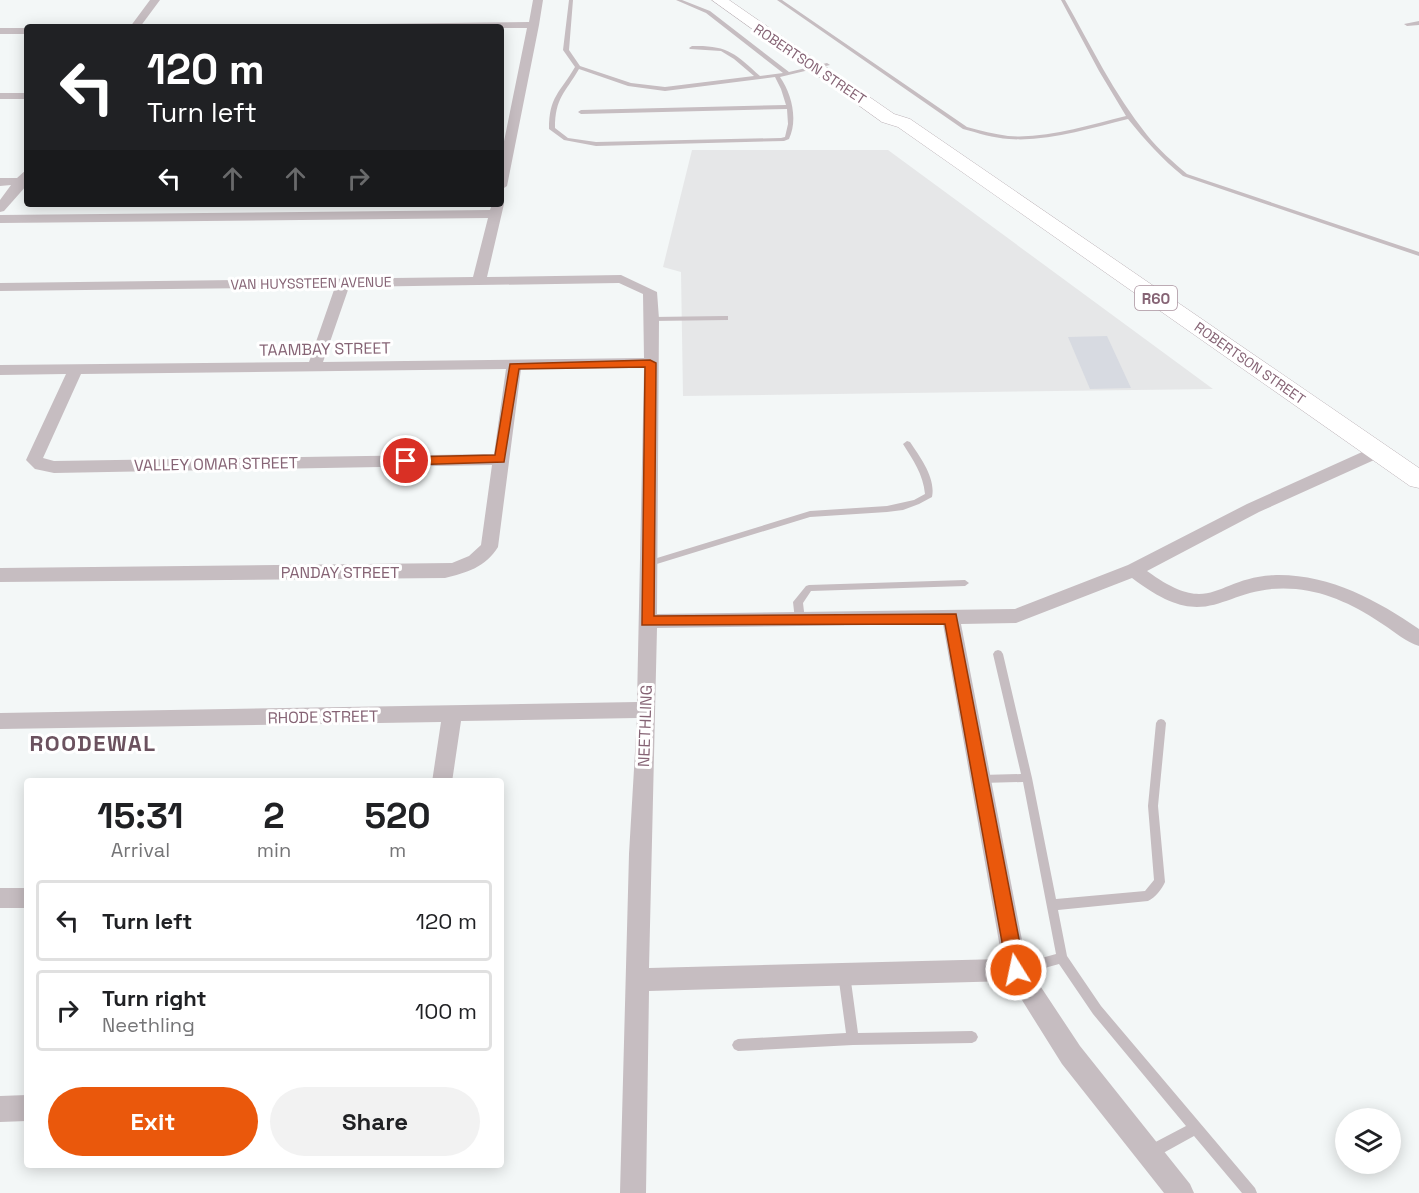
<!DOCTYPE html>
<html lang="en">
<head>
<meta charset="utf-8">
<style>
  :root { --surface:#fff; --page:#f2f2f2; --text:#202124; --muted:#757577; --line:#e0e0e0; --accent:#ea580c }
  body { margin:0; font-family:"Space Grotesk",sans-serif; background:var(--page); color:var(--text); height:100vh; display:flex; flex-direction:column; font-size:22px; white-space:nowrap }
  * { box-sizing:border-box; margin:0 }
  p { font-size:20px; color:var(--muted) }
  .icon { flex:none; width:33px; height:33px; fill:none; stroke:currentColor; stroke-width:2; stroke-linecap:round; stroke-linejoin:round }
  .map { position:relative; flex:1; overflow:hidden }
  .sheet { position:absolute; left:24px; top:778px; width:480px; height:390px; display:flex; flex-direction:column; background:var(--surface); border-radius:6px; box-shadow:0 3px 15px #0003 }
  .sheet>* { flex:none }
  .guide { position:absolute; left:24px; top:24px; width:480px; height:183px; border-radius:6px; box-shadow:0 3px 15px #0003; background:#202124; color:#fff; overflow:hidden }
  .fabs { position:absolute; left:1335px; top:1108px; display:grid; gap:12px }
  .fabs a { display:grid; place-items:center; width:66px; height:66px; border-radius:50%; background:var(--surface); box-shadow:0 3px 15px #0003; font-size:30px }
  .pin { position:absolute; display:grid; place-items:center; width:51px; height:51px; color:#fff; margin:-26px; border:3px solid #fff; border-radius:50%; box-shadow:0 2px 6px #0007 }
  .me { position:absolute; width:66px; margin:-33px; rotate:350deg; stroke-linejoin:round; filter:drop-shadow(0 0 4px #0008) }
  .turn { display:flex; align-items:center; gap:21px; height:126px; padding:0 24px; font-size:27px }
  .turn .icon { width:78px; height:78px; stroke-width:2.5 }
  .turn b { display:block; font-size:42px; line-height:51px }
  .lanes { display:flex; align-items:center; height:57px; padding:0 24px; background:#0003; justify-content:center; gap:30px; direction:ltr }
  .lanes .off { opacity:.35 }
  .eta { display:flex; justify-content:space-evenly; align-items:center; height:102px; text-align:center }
  .eta b { font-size:36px; font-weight:800; line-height:42px }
  .primary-button { display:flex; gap:12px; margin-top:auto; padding:12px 24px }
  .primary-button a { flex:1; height:69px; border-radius:36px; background:var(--accent); color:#fff; font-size:24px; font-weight:800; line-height:69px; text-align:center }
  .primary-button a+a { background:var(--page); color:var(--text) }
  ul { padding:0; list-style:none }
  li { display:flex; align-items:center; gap:18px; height:81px; margin:0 12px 9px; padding:0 12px; border:3px solid var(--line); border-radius:6px }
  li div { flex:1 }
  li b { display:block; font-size:22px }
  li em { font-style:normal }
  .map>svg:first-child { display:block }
</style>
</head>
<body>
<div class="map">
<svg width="1419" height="1193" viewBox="0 0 1419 1193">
  <rect width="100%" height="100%" fill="#f3f7f7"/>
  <path fill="#e6e7e8" d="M692,150H888L1213,389L683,396L681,272L663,267Z"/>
  <path fill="#d7dae1" d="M1107,336L1131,388L1090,389L1068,337Z"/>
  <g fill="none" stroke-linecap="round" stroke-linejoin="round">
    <g stroke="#bcb2b7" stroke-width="1">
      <path id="primary" d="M712,0H729L894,114L910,119L1419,468V488L1410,486L898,127L882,122Z"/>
    </g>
    <path fill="#c6bdc1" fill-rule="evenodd" d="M569,0H573L569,50L580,66L631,83L665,87L754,76L734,59L721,51L690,49L689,48L692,46C727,45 735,53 760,76L783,73L706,13L676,0H682L710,11L789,72L827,63L830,65L780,77C792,94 798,120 789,139L784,141L596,146L564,140L549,129C549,96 560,93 575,67L563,50ZM579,69L628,86L665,91L775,77L781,89L786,105L581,110L578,112L581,114L787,109L788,124L785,137L781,138L596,142L568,138L555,128C555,98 565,93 579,69Z
      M777,0H782L967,127C981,131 994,134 1008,136C1048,139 1088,125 1126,116L1099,71L1061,0H1065C1091,46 1114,94 1147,135C1159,150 1173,162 1187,174L1419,252V256L1183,176C1162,159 1145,140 1128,119C1090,128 1049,142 1009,139C993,138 978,133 963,129Z
      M1419,21V25L1407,26L1404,24Z
      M725,316H728V320L652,321L648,319L652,317Z
      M907,441L910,442C920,457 936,478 932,497L919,504L903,510L887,512L810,517L647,567L643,564L644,562L810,511L887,506L914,500L925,494C923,474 913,460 903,444Z
      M965,580L969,583L965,586L811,591L803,603L805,620L803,622H797L795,620L793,602L806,586L809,585Z
      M998,650L1001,651L1003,654L1032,778L1056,899L1145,891L1154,880L1148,806L1156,723L1158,720L1161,719L1164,720L1166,723L1158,806L1165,882C1162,889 1155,898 1148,901L1058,910L1067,956L1101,1006L1255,1188L1257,1193H1242L1194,1136L1156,1157L1151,1158L1146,1157L1145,1152L1146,1147L1186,1126L1093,1014L1059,964L1016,976L1012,974L1010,970L1012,966L1056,954L1023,782L981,783L977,782L976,779L977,776L981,775L1021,774L993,654L995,651Z
      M844,968L848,970L850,974L858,1033L972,1031L976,1033L978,1037L976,1041L972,1043L853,1045L738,1051L734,1049L732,1045L734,1041L738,1039L846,1033L838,974L840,970Z"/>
    <path fill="#c6bdc1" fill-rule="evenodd" d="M150,0H160L140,27H130Z
      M533,0H543L539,25L507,186L501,190V156L527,28L360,27L365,24L529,22Z
      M0,28H27V34H0Z
      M0,93H27V99H0Z
      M27,169V185L4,211L0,212V200L11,185L0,186V178H17Z
      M501,201L504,204L487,277L621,275L657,292L659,319L657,614L1015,609L1128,565L1247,504L1371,448H1383L1385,452L1383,456L1259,512L1147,571C1213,619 1214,577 1276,575C1329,574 1377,600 1419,629V646C1406,642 1395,632 1384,625C1358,607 1328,592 1296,589C1220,582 1213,640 1132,578L1016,623L961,624L1027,966L1080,1046L1190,1184L1194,1193H1164L1062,1064L1010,981L649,991L646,1193H620L629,854L637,718L461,721L452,782H432L441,722L0,729V713L637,702L644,368L521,369L498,547C486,567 466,573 445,578L0,582V568L452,563L469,556L481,545L492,465L54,473L35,469L26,460L66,374L0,375V365L309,362L335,287L0,291V283L473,277L488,218L0,223V215L490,210L492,204H501ZM619,283L643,294L644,358L323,362L349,287ZM506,369L494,454L54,461L43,458L81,374ZM943,624L1002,959L649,968L657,628Z
      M0,888H27V908H0Z
      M27,1095V1121L0,1122V1096Z"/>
    <use href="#primary" fill="#fff" fill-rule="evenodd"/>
  </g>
  <path fill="#ea580c" stroke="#983908" stroke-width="1.5" d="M650,360L656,363L654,616L956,614L1025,970L1022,976L1016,978L1010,976L1007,970L945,624L642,625L645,367L519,369L504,462L406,465L400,461L406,457L495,455L510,364Z"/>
  <g text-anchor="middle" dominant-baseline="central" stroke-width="6" stroke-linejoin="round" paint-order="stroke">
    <g font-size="14" fill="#866475" stroke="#fff">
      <text transform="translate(810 64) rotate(34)">ROBERTSON STREET</text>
      <text transform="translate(311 283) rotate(-1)">VAN HUYSSTEEN AVENUE</text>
      <text transform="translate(1250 363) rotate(35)">ROBERTSON STREET</text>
    </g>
    <rect fill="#fff" stroke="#aa929e" stroke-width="1.5" x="1135" y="286" width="42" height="24" rx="4.5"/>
    <g font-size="15" font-weight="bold" fill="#866475">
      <text x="1156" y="298">R60</text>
    </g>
    <g font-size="16" fill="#866475" stroke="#fff">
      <text transform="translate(325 349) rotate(-1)">TAAMBAY STREET</text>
      <text transform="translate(216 464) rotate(-1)">VALLEY OMAR STREET</text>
      <text x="340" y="572">PANDAY STREET</text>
      <text transform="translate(323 717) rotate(-1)">RHODE STREET</text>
      <text transform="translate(645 726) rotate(-88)">NEETHLING</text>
    </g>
    <g font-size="22" font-weight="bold" letter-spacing="1.5" fill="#6b525f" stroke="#fff">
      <text x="93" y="743">ROODEWAL</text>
    </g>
  </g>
</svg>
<div class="fabs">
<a><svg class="icon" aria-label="layers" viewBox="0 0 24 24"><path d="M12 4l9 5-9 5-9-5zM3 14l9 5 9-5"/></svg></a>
</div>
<div class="pin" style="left:406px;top:461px;background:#d93025"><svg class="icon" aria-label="arrive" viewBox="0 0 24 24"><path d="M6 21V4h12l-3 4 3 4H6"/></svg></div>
<svg class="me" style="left:1016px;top:970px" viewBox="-20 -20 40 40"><circle r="17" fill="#ea580c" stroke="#fff" stroke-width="3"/><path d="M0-11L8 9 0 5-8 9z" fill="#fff"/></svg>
<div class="guide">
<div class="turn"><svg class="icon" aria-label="left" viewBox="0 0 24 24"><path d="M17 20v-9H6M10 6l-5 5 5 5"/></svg><div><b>120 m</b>Turn left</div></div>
<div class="lanes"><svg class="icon" aria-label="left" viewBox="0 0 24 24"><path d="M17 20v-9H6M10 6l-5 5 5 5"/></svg><svg class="icon off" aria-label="ahead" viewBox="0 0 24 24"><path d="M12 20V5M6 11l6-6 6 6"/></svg><svg class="icon off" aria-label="ahead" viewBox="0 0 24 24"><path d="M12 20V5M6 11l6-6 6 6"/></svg><svg class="icon off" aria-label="right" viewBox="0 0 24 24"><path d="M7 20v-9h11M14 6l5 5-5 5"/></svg></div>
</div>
<section class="sheet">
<div class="eta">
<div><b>15:31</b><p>Arrival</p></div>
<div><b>2</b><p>min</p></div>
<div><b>520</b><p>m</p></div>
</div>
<ul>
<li><svg class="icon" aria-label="left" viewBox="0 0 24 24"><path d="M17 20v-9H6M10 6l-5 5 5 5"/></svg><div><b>Turn left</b></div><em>120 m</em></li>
<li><svg class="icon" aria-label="right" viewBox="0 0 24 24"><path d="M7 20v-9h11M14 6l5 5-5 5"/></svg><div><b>Turn right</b><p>Neethling</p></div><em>100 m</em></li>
</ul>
<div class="primary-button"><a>Exit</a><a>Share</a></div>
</section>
</div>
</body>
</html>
